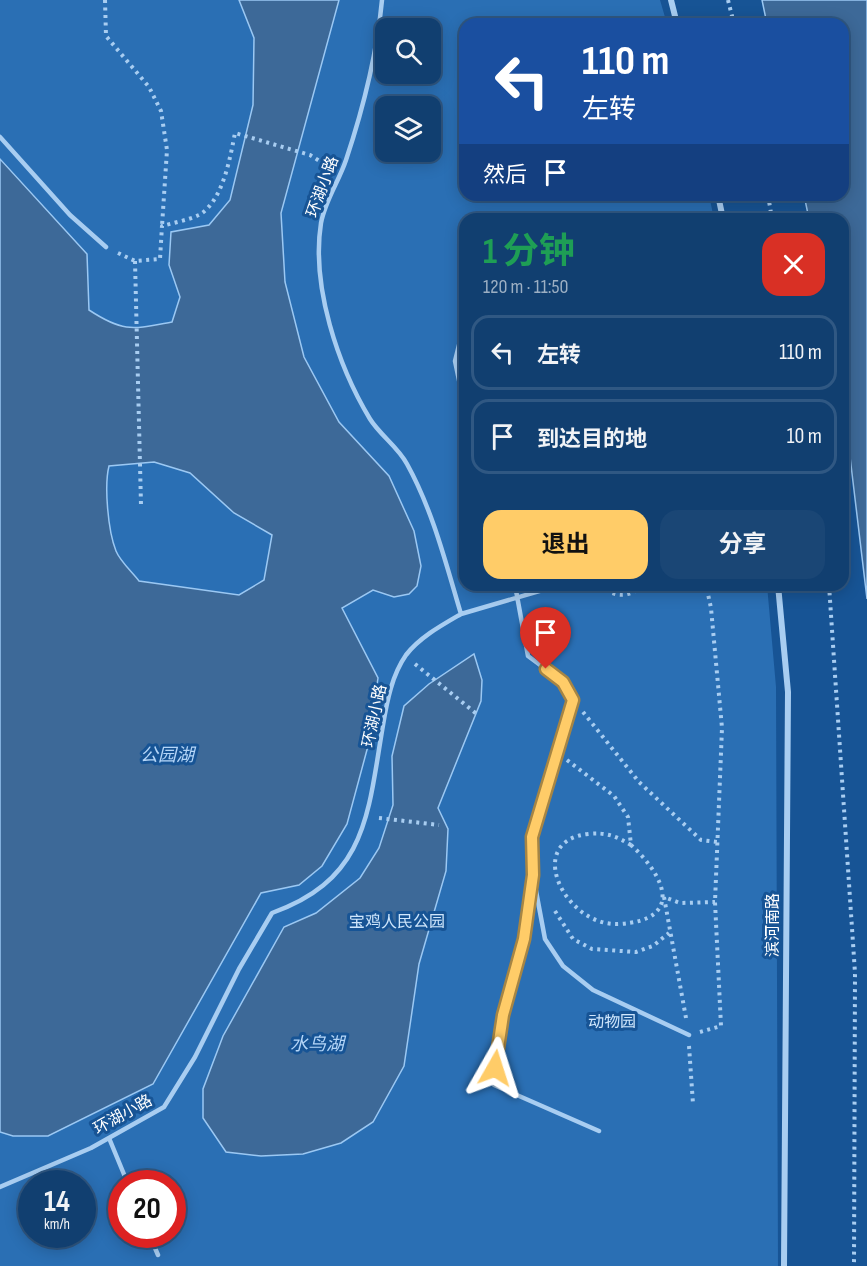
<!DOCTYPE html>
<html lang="zh">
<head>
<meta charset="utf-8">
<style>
  :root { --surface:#113f70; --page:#1a4675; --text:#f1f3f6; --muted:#9cafc3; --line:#305883; --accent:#ffcc68 }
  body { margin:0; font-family:"Sofia Sans Condensed","Noto Sans SC",sans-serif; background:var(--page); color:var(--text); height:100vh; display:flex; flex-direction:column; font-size:22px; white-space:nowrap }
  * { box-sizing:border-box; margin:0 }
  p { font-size:20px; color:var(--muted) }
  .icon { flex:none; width:33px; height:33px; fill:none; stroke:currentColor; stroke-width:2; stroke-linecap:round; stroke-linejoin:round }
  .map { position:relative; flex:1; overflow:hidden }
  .panel { position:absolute; left:459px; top:213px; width:390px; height:378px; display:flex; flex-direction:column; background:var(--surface); border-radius:18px; box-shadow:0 3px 15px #0003,0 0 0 2px var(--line) }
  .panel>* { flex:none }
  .top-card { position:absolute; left:459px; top:18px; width:390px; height:183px; border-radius:18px; box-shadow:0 3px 15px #0003,0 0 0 2px var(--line); background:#1a4fa0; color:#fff; overflow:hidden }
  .fabs { position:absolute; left:375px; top:18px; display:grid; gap:12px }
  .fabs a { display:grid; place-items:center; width:66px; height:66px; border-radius:12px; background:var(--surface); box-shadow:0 3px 15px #0003,0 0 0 2px var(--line); font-size:30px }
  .speed { position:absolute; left:18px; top:1170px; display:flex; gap:12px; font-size:30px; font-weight:700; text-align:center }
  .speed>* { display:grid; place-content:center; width:78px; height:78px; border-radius:50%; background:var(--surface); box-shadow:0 3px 15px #0003,0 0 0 2px var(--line); line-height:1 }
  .speed small { font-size:15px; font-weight:400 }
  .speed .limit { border:9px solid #d22; background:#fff; color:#111 }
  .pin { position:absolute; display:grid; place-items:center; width:51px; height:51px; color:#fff; margin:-62px -26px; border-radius:50% 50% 50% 0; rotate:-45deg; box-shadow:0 0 6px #0007 }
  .pin .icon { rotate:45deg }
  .me { position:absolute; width:66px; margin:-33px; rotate:6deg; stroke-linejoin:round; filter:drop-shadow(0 0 4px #0008) }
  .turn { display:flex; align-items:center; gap:21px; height:126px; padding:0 24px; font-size:27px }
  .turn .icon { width:78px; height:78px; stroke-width:2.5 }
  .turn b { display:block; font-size:42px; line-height:51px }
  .then { display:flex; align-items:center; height:57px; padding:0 24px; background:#0003; gap:12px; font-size:22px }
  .round { display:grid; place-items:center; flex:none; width:63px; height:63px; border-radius:18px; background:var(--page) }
  .headline { display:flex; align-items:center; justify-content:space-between; height:102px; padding:0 24px }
  h1 { font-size:36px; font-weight:700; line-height:45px; color:#1e9e55 }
  .cta { display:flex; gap:12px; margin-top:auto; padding:12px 24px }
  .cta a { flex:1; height:69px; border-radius:18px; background:var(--accent); color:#111; font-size:24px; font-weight:700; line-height:69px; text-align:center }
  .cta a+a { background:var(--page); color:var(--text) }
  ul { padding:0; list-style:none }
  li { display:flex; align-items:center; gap:18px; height:75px; margin:0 12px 9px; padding:0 12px; border:3px solid var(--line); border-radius:18px }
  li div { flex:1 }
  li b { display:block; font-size:22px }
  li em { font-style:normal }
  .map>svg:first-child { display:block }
</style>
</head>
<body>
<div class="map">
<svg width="867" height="1266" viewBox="0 0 867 1266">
  <rect width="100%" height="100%" fill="#175495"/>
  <path fill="#2a6fb4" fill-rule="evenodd" d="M0,0H660L667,24H465V195H709L714,219H465V585H767L776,687L778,1266H0ZM386,28H430V74H386ZM386,106H430V152H386ZM32,1184H82V1234H32ZM122,1184H172V1234H122Z"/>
  <path fill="#3d6998" stroke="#9bc8f3" stroke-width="1.5" fill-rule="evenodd" d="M239,0H339L281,213L285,282L304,357L339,422L389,476L414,531L421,566L417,586L409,594L394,597L373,590L342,608L378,678L368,746L347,824L322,866L299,885L261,893L153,1084L48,1136H13L0,1132V159L87,254L89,310C124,333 133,329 172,322L180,297L169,265L171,232L209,225L230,200L253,105L254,38ZM154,462L190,473L234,513L272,535L264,580L239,595L139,581C132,572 120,561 116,551C108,531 104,486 109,466Z
    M762,0H867V599L843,398V219H809L804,195H843V24H767Z
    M474,654L482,680L481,701L438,808L448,829L446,871L419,964L404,1066L373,1122L341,1143L303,1154L261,1156L226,1152L203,1118V1089L223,1036L284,927L316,913L360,878L379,848L393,805L392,756L404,706L429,684Z"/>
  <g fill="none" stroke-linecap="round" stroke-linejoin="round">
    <path stroke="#a8cdf1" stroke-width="4" stroke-dasharray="3 4.5" stroke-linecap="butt" d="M105,0L106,36L149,87L161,111L167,150L162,226
      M728,0L734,24
      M768,195L772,219
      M118,253L135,261L160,259L162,226C173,223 188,220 199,215C223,201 230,158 235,133L310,155L329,167
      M135,261L141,505
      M600,585C613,598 630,598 643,585
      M829,585L855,973L854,1266
      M415,664L478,715
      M583,712L639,782L701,840L717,842
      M567,760L614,796L628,817L631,845C616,836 606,832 588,834C523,841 565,927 619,924C685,920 665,876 631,845
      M379,818L439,825
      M555,911L573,939L592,949L636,952L653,946L669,933
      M686,1018L664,897L680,903L715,902
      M700,1032L721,1026L715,902L722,728L711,608L706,585
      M689,1046L693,1104"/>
    <path stroke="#a8cdf1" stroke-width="4.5" d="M0,137L70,215L106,247
      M465,321L455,361L465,409
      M515,585L528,656L563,682L573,700L532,837L533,875L545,939L563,966L593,990L689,1035
      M461,614L560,585
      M532,881L524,939L495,1052L494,1085L599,1131
      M109,1138L128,1184
      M0,1187L91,1148L164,1107L195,1057L239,969L272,913C368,879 368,812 383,725C387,701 392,675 406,655C420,637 442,625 461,614C446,564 433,511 407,464C398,447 380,435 370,419C338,366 311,286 321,223C325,201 339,181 346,160C363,109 377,53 382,0
      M149,1234L158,1255"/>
    <path stroke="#a8cdf1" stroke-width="6" d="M671,0L677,24
      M718,195L723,219
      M778,585L788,692L784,1266"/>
  </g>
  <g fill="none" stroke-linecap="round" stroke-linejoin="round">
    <g stroke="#a68544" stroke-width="15">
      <path id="route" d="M495,1068L503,1015L524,939L533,875L532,837L573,700L563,682L546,669"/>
    </g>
    <use href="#route" stroke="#ffcc68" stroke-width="10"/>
  </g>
  <g text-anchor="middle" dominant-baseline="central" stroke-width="6" stroke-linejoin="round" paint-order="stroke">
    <g font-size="16" fill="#fff" stroke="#175495">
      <text transform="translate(323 187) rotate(-70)">环湖小路</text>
      <text transform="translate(375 716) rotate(-78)">环湖小路</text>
      <text transform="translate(773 925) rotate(-90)">滨河南路</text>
      <text transform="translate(123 1115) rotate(-29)">环湖小路</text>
    </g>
    <g font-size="16" fill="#cfe6fc" stroke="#175495">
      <text x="397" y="922">宝鸡人民公园</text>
      <text x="612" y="1022">动物园</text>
    </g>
    <g font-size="18" font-style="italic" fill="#b5d6f8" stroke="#175495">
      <text x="167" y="755">公园湖</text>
      <text x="317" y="1044">水鸟湖</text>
    </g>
  </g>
</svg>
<div class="fabs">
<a><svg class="icon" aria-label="search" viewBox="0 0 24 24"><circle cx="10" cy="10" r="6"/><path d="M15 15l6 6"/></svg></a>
<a><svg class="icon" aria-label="layers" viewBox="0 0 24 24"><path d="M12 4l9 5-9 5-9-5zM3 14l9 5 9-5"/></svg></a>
</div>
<div class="speed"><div>14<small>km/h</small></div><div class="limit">20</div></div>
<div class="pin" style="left:546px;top:669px;background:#d93025"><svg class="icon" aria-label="arrive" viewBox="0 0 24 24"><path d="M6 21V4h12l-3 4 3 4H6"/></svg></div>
<svg class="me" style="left:495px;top:1068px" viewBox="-20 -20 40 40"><path d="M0-17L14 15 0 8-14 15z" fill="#ffcc68" stroke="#fff" stroke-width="4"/></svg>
<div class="top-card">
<div class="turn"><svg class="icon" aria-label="left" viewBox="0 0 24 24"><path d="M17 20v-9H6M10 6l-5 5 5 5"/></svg><div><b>110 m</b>左转</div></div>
<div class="then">然后<svg class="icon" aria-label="arrive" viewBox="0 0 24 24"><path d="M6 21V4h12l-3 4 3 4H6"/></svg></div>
</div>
<section class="panel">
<div class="headline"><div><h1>1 分钟</h1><p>120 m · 11:50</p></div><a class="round" style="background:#d93025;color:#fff"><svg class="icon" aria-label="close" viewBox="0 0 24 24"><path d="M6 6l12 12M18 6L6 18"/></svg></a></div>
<ul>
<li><svg class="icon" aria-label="left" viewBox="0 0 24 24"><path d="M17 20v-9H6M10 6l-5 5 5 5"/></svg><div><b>左转</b></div><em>110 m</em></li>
<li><svg class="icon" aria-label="arrive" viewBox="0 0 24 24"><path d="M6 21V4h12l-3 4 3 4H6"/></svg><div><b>到达目的地</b></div><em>10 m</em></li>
</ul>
<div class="cta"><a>退出</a><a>分享</a></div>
</section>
</div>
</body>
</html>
